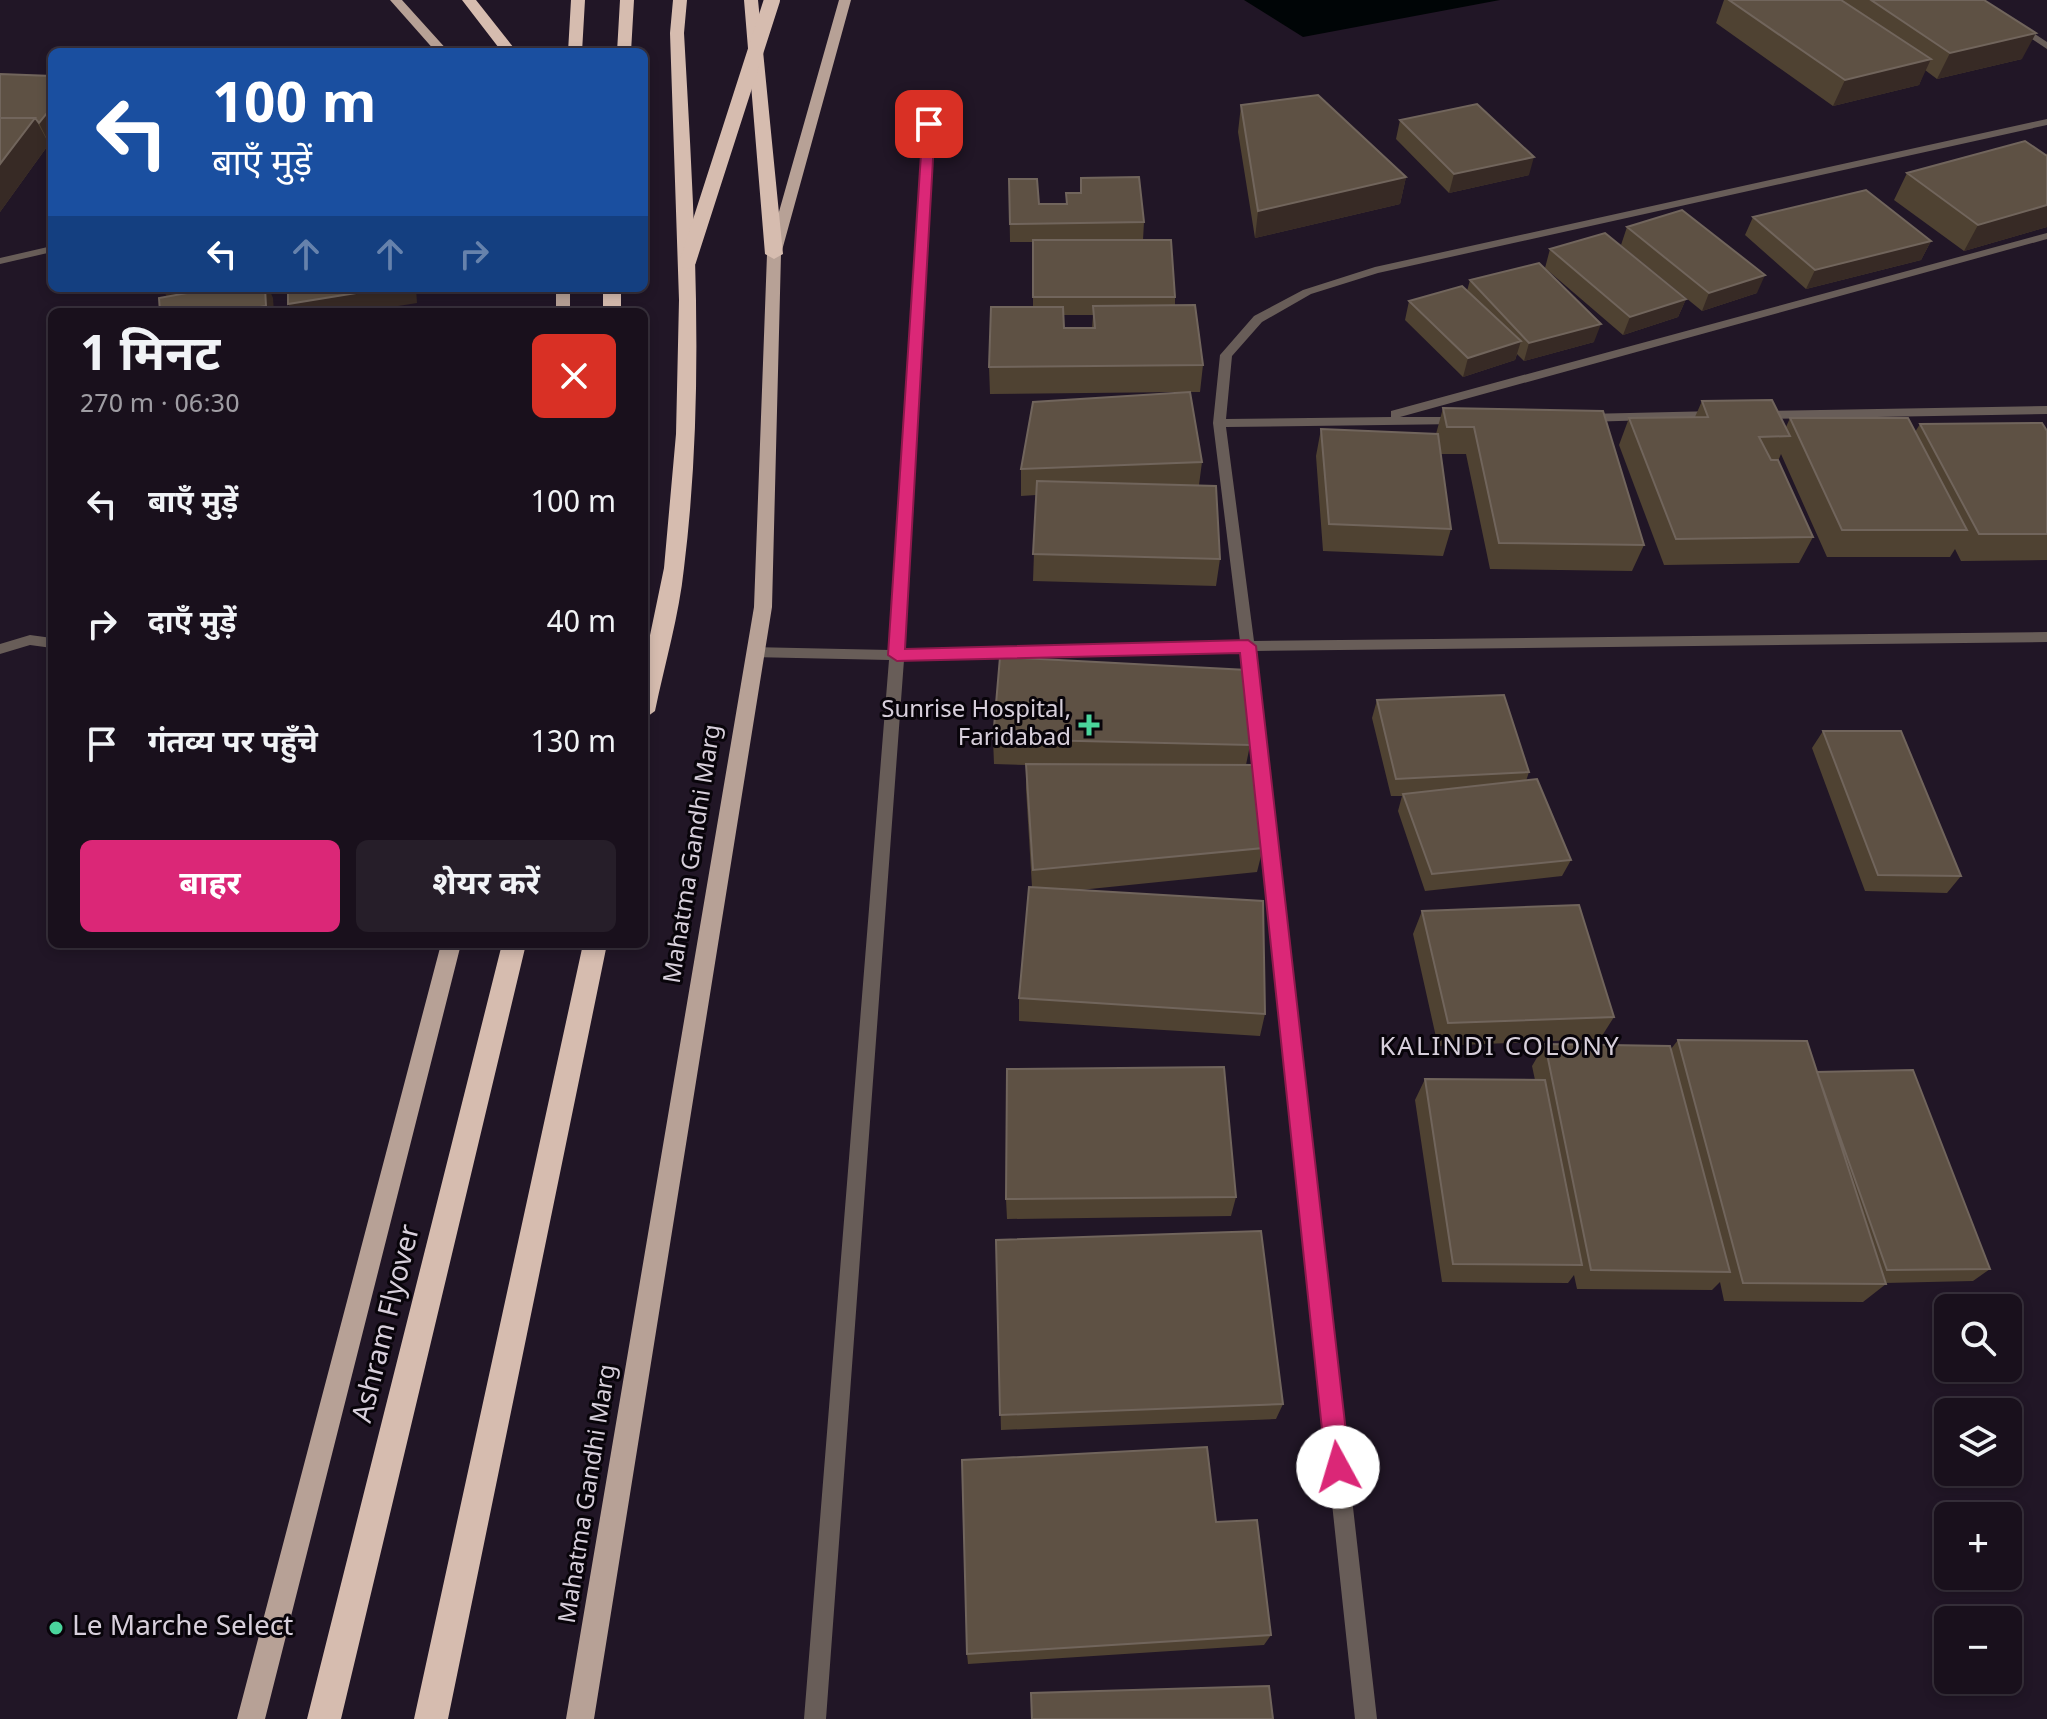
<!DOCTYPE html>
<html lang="hi">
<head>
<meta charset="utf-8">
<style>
  :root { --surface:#19101c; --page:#261e29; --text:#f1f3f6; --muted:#9f9da3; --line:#37303b; --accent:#db2777 }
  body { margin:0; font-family:Georgia,"Noto Sans Devanagari",serif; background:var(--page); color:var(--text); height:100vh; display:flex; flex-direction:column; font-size:30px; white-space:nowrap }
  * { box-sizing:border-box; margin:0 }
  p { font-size:26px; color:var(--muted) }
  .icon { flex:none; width:44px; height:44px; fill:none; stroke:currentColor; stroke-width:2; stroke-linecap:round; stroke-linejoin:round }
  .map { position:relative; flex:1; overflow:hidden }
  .details { position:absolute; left:48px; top:308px; width:600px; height:640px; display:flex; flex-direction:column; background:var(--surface); border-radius:12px; box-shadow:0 4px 12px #0003,0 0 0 2px var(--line) }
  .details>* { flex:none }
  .guide { position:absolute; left:48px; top:48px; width:600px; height:244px; border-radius:12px; box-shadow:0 4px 12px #0003,0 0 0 2px var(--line); background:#1a4fa0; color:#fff; overflow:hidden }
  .controls { position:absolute; left:1934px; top:1294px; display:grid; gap:16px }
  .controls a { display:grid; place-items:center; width:88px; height:88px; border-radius:12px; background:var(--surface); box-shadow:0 4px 12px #0003,0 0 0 2px var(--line); font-size:40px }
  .pin { position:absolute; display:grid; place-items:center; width:68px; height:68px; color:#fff; margin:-34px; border-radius:16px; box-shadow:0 4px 12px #0006 }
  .me { position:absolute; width:88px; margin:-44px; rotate:354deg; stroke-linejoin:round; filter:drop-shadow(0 0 6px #0008) }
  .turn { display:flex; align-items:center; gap:28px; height:168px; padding:0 32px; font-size:36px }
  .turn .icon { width:104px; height:104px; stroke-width:2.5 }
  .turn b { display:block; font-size:56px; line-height:68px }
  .lanes { display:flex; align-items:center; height:76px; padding:0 32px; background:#0003; justify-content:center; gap:40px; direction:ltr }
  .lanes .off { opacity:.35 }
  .round { display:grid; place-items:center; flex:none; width:84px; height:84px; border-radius:12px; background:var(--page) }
  .overview { display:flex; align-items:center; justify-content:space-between; height:136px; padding:0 32px }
  h1 { font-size:48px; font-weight:700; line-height:60px }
  .primary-button { display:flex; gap:16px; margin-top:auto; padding:16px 32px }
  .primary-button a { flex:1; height:92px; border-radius:12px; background:var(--accent); color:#fff; font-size:32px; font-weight:700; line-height:92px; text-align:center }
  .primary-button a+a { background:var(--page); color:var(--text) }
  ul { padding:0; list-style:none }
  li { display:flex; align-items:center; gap:24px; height:120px; padding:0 32px }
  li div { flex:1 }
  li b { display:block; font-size:30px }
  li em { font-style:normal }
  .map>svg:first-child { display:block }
</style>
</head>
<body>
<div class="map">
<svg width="2047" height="1719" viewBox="0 0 2047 1719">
  <rect width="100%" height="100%" fill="#211626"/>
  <path fill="#000506" d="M1244,0H1500L1303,37Z"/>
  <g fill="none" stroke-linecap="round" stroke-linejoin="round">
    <path fill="#685d58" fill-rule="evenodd" d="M1973,0H1984L2047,42V49Z
      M2047,119V125L1378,273L1311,294L1262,322L1232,356L1226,419L1391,417V411L2047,233V239L1400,417H1465V423L1461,424L1226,427L1254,641L2047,632V642L1256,651L1377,1719H1355L1241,651L904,660L826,1719H804L889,660L755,657L748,652L755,647L890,650L925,122L934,124L905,650L1240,641L1213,423L1220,355L1254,316L1303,290L1375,267Z
      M52,246V252L0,264V258Z
      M2047,406V414L1761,419L1755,415L1761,411Z
      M1717,411L1721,412V418L1585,422L1579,418L1585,414Z
      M30,635L52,638V648L30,645L0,654V644Z"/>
    <path fill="#b7a196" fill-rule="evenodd" d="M390,0H402L449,52H436Z
      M839,0H851L781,254L772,607L594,1719H566L754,607L767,254Z
      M556,288H570V312H556Z
      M441,944H461L265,1719H237Z"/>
    <path fill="#d6bcaf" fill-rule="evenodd" d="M462,0H476L517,52H502Z
      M571,0H585L582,52H568Z
      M620,0H634L631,52H617Z
      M673,0H687L684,33C694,211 706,390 684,568C679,616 665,663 655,711L644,719V664L664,568L676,434L679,300L670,33Z
      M744,0H758L783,254L774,259L765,254Z
      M603,288H621V312H603Z
      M502,944H526L341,1719H307Z
      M583,944H607L448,1719H414Z"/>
    <path stroke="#d6bcaf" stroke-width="16" d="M688,261L772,0"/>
  </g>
  <path fill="#4f4232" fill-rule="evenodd" d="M1724,0H1984L2022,59L1937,79L1925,70L1919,85L1833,106L1716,23Z
    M0,74L52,76V137L47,141L49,144L0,212Z
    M1241,105L1406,177L1400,204L1255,238L1238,132Z
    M1400,120L1529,175L1449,193L1396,139Z
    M2047,153V227L1964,251L1894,200L1907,173L2046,155Z
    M1081,178L1144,222L1143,240L1175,297V306L1203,365L1200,392H1190L1202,462L1199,485L1220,559L1216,586L1033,581L1036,495L1021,496V469L1181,392L990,394L989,367L1033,307V242H1010L1009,179L1039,204H1066L1080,193ZM1063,315H1093L1092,328H1064Z
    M1753,217L1931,241L1921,260L1806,289L1745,235Z
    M1627,227L1757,293L1702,311L1621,245Z
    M1550,249L1686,299L1678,317L1623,335L1545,268Z
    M1470,280L1594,342L1524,361L1517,354L1515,360L1463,377L1405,320L1409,301L1467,291Z
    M1702,401L1786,427L1790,418L1915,432L1920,424L2047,431V560L1961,561L1955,549L1950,557H1827L1781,454L1778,461L1813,537L1799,563L1664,565L1619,445L1629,418L1695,417Z
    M1443,408L1603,411L1644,545L1632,571L1490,569L1466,454H1440L1451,529L1443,556L1323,551L1316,456L1321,429L1436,434Z
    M1377,700L1529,772L1526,781L1571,860L1562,876L1425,891L1398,811L1402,796H1391L1372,718Z
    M1823,731L1961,876L1947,893L1865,891L1812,748Z
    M993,739L1250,745L1246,765L1263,848L1257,872L1080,890L1265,1014L1260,1036L1019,1021V998L1032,887L1026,789V765L994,764Z
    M1422,911L1614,1017L1600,1039L1438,1046L1413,934Z
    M1678,1040L1817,1072L1990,1269L1973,1281L1885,1283L1886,1284L1863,1302L1724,1301L1720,1282L1712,1290L1577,1289L1574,1275L1568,1283L1442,1282L1415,1100L1425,1079L1535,1080L1532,1066L1545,1044L1671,1049Z
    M1236,1197L1231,1216L1007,1219L1006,1199Z
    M996,1240L1283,1404L1276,1419L1001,1430Z
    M1216,1522L1271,1635L1264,1645L968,1664L967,1654Z"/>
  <path fill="#372a25" d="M2036,33L2022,59L1937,79L1950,53Z
    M1931,59L1919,85L1833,106L1845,80Z
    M52,107V137L48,141L39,123Z
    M35,118L49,144L0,212V164Z
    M1534,157L1529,175L1449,193L1454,174Z
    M1406,177L1400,204L1255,238L1258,211Z
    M2047,205V227L1964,251L1978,225Z
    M1931,241L1921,260L1806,289L1815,270Z
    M1765,275L1757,293L1702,311L1709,293Z
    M162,288H270V291L273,298L274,312H231L172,306Z
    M387,288H416L417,303L361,312H292L288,304Z
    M1686,299L1678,317L1623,335L1630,317Z
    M1601,324L1594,342L1524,361L1529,343Z
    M1521,341L1515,360L1463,377L1468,358Z"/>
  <path fill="#5e5144" stroke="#71655c" stroke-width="2" d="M1729,0H1841L1931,59L1845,80Z
    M1871,0H1984L2036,33L1950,53Z
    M0,74L52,76V107L39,123L35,118H0Z
    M1318,95L1406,177L1258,211L1241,105Z
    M1477,104L1534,157L1454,174L1400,120Z
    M0,118H35L0,164Z
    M2025,141L2047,156V205L1978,225L1907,173Z
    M1139,177L1144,222L1010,224L1009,179H1037L1039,204H1067L1066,193H1081V178Z
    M1866,190L1931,241L1815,270L1753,217Z
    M1682,210L1765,275L1709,293L1627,227Z
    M1605,233L1686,299L1630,317L1550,249Z
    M1033,240H1171L1175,297H1033Z
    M1539,263L1601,324L1529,343L1470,280Z
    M1462,286L1521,341L1468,358L1409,301Z
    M215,288H265L266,306L231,312H160L159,298Z
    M288,288H387L288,304Z
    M1195,305L1203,365L989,367L991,307H1063L1064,328H1095L1093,306Z
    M268,309V312H252Z
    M1190,392L1202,462L1021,469L1033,402Z
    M1772,400L1790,436L1759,437L1771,460H1778L1813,537L1676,539L1629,418L1708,417L1702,401Z
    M1443,408L1603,411L1644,545L1499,543L1474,427H1447Z
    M1790,418H1908L1967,530H1842Z
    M2042,423L2047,431V534H1979L1920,424Z
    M1321,429L1438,434L1451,529L1329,524Z
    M1037,481L1216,486L1220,559L1033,554Z
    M1000,657L1247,670L1250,745L993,739Z
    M1504,695L1529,772L1396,779L1377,700Z
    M1823,731H1901L1961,876L1878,875Z
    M1026,764L1256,765L1263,848L1033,870Z
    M1537,779L1571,860L1432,874L1403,794Z
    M1029,887L1263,901L1265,1014L1019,998Z
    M1579,905L1614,1017L1448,1023L1422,911Z
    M1678,1040L1807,1041L1886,1284L1743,1283Z
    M1545,1044L1670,1046L1730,1272L1591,1270Z
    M1224,1067L1236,1197L1006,1199L1007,1069Z
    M1913,1070L1990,1269L1887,1270L1817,1072Z
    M1425,1079L1545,1080L1582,1265L1453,1264Z
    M1261,1231L1283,1404L1000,1415L996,1240Z
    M1207,1447L1216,1522L1257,1520L1271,1635L967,1654L962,1460Z
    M1269,1686L1273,1719H1032L1031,1693Z"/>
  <path fill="#db2777" stroke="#8e194d" stroke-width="2" d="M929,121L935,124L905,649L1248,640L1256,646L1350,1467L1346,1475L1338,1478L1330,1475L1326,1467L1240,653L897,661L888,655L923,124Z"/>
  <g fill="#4ad49c" stroke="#08040a" stroke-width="3">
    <path d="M1085 713h8v8h8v8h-8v8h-8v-8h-8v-8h8z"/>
    <circle cx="56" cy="1628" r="8"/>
  </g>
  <g text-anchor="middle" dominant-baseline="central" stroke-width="6" stroke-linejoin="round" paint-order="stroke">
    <g font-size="24" fill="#d7cfdb" stroke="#08040a" text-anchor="end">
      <text x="1071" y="711">Sunrise Hospital,<tspan x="1071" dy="28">Faridabad</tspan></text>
    </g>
    <g font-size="24" fill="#d7cfdb" stroke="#08040a">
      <text transform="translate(694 854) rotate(-81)">Mahatma Gandhi Marg</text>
      <text transform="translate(589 1494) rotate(-81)">Mahatma Gandhi Marg</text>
    </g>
    <g font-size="26" letter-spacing="2" fill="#d7cfdb" stroke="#08040a">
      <text x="1500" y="1049">KALINDI COLONY</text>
    </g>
    <g font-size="28" fill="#d7cfdb" stroke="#08040a">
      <text transform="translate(388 1324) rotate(-76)">Ashram Flyover</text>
    </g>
    <g font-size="28" fill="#d7cfdb" stroke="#08040a" text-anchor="start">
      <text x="72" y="1628">Le Marche Select</text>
    </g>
  </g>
</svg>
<div class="controls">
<a><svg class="icon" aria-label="search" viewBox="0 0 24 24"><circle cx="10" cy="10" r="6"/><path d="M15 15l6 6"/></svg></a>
<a><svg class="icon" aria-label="layers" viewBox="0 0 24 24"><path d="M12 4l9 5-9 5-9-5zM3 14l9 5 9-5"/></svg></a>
<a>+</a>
<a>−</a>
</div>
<div class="pin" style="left:929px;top:124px;background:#d93025"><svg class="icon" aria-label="arrive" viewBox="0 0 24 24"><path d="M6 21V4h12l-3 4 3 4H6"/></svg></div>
<svg class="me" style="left:1338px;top:1467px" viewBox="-20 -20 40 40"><circle r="19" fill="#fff"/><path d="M0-13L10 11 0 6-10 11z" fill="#db2777"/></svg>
<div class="guide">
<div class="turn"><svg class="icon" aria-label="left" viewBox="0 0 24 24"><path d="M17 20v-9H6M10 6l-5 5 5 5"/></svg><div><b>100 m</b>बाएँ मुड़ें</div></div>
<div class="lanes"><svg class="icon" aria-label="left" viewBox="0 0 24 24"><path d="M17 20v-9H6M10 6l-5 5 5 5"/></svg><svg class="icon off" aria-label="ahead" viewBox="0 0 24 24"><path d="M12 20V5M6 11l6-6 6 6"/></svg><svg class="icon off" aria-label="ahead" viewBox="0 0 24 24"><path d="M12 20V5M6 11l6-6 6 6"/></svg><svg class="icon off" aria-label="right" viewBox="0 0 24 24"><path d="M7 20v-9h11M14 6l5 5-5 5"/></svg></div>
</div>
<section class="details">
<div class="overview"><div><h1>1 मिनट</h1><p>270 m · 06:30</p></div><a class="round" style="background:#d93025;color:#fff"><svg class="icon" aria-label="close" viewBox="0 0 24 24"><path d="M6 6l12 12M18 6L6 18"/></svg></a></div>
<ul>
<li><svg class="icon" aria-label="left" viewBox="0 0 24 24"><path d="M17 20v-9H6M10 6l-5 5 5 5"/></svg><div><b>बाएँ मुड़ें</b></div><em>100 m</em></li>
<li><svg class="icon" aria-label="right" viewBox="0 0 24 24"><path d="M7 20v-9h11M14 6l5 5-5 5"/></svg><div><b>दाएँ मुड़ें</b></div><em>40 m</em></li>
<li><svg class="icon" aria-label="arrive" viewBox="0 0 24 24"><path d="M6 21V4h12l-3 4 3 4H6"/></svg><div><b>गंतव्य पर पहुँचे</b></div><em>130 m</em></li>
</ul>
<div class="primary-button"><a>बाहर</a><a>शेयर करें</a></div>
</section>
</div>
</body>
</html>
